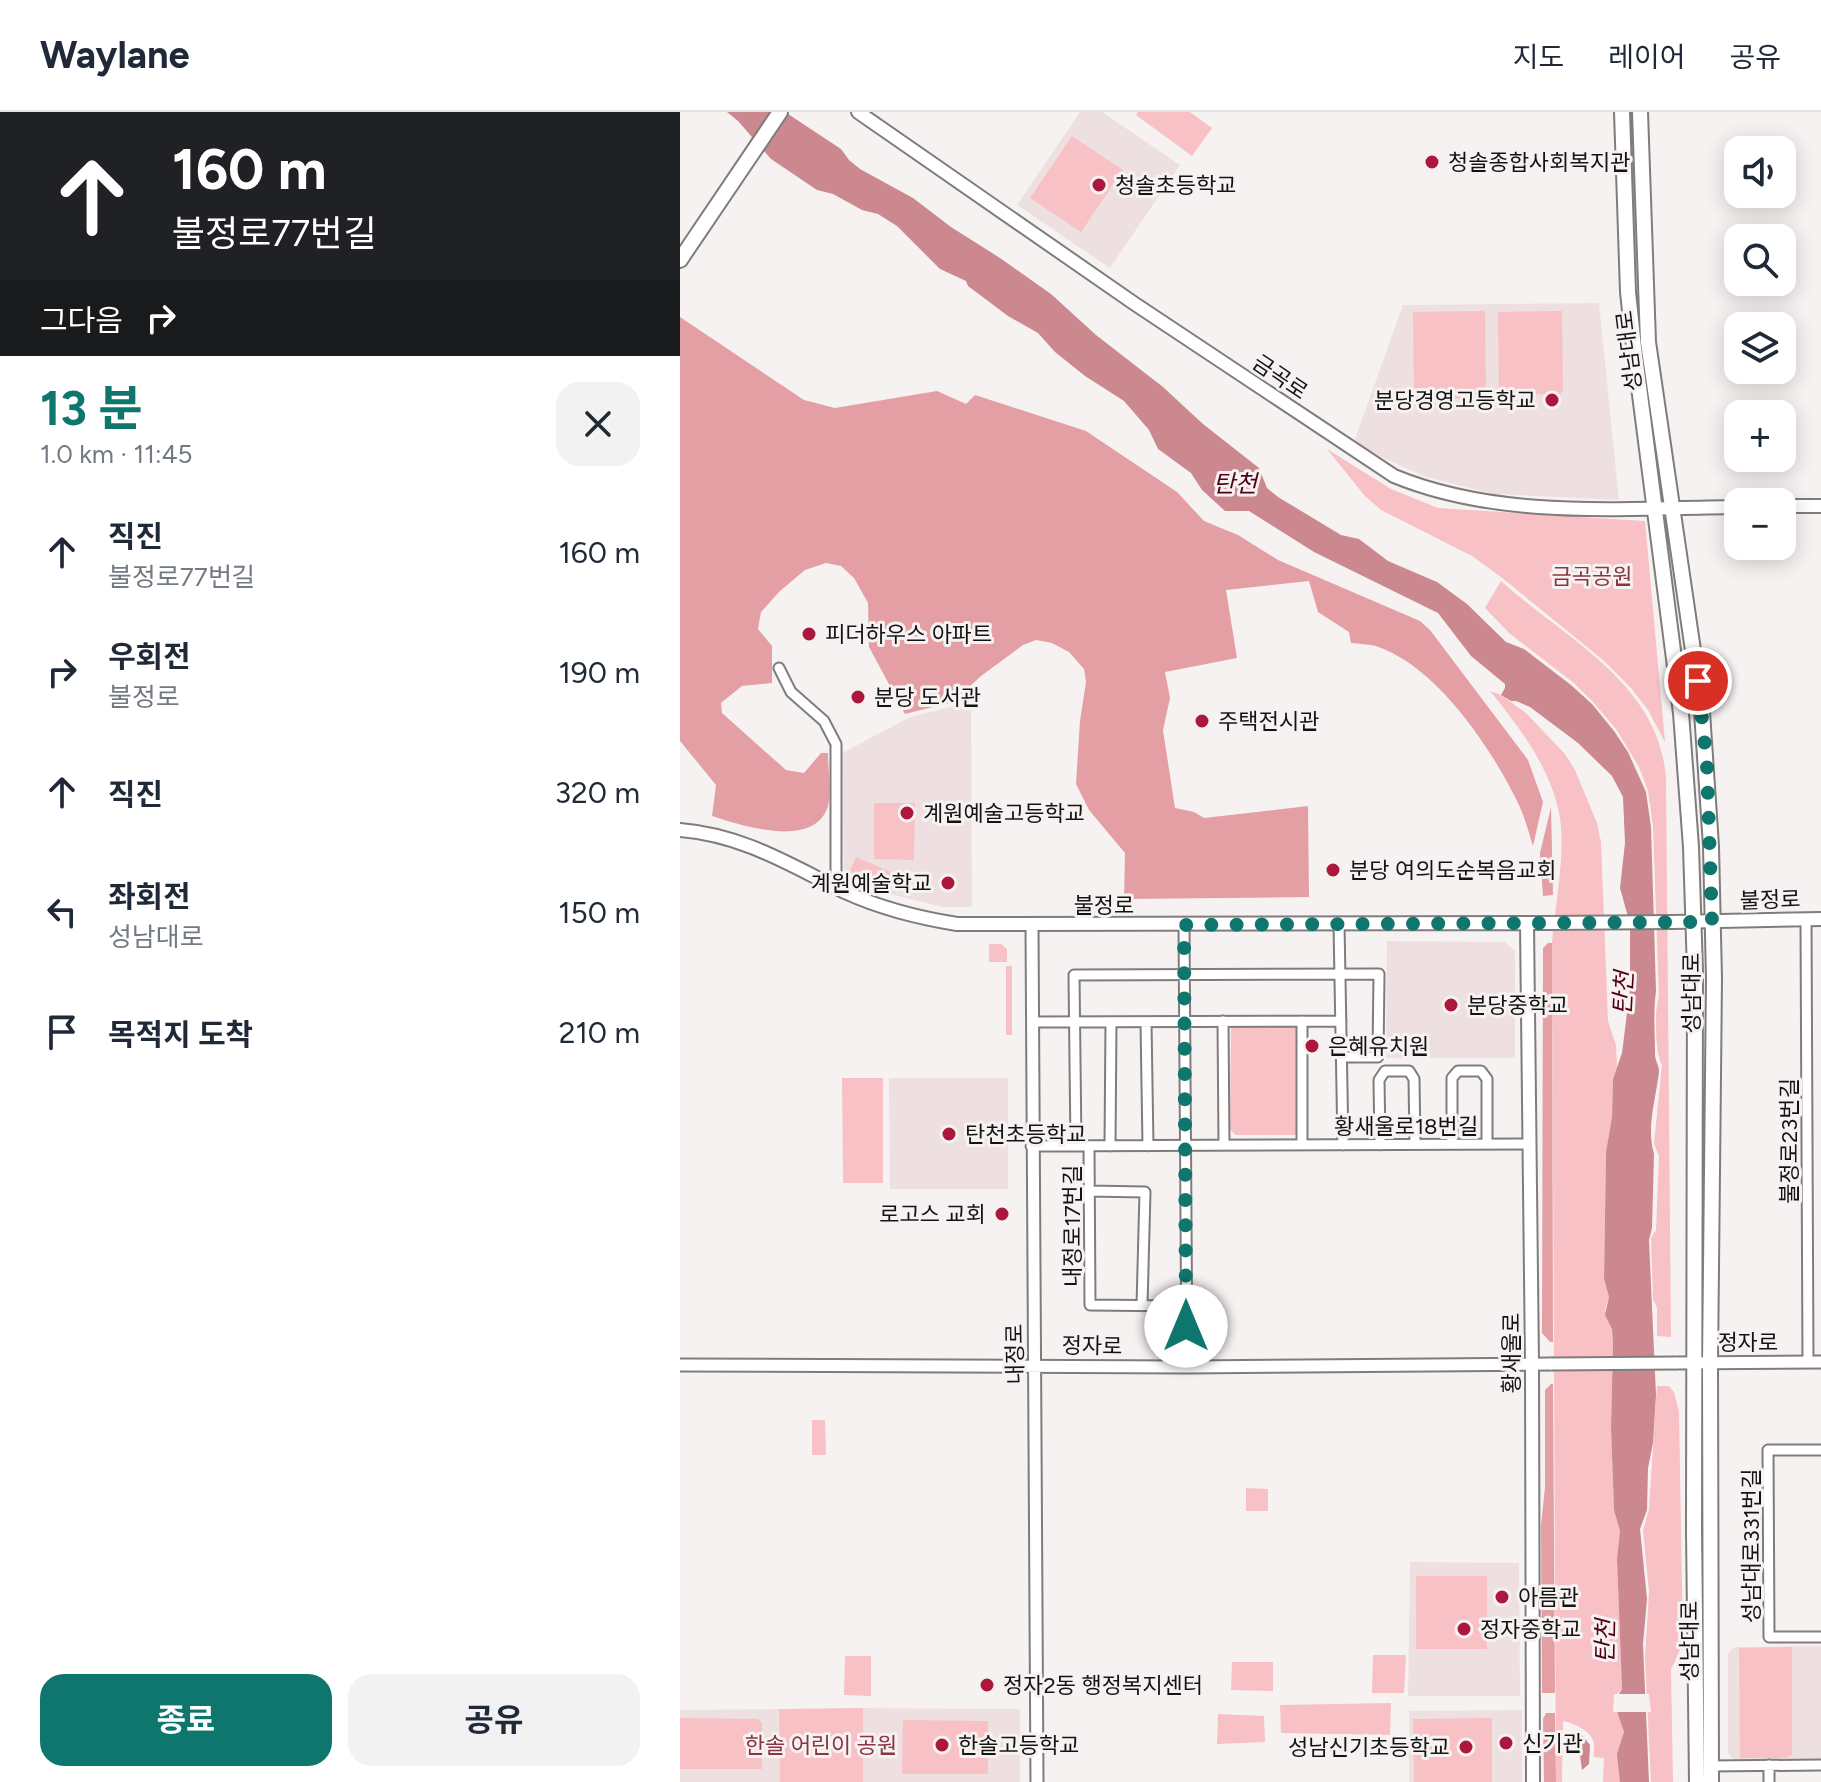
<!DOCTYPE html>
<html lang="ko">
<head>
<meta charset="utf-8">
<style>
  :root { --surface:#fff; --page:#f2f2f3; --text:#1f2937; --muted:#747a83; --line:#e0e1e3; --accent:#0f766e }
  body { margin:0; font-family:Figtree,"Noto Sans KR",sans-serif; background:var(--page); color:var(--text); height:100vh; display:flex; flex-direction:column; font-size:30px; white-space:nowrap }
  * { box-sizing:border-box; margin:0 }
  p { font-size:26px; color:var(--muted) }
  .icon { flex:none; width:44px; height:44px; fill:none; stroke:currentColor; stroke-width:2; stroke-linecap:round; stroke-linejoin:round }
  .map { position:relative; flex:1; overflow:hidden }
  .side { display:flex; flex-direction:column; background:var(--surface); width:680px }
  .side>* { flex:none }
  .banner { background:#202124; color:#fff; overflow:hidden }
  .fabs { position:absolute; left:1044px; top:24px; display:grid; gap:16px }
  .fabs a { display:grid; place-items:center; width:72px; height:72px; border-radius:16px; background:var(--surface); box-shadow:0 4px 20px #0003; font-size:40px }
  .pin { position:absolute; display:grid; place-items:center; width:68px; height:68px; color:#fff; margin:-34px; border:4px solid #fff; border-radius:50%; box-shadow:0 2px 8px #0007 }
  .me { position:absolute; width:88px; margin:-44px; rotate:0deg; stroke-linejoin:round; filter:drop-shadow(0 0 6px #0008) }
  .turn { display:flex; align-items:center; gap:28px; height:168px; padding:0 40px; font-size:36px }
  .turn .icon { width:104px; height:104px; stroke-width:2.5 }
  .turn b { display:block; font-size:56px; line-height:68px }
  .then { display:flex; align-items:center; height:76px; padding:0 40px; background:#0003; gap:16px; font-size:30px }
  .round { display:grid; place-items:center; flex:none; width:84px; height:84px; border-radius:24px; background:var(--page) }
  .overview { display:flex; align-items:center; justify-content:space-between; height:136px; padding:0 40px }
  h1 { font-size:48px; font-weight:700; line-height:60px; color:var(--accent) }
  .primary-button { display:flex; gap:16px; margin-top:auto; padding:16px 40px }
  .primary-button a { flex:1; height:92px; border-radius:24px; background:var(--accent); color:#fff; font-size:32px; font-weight:700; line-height:92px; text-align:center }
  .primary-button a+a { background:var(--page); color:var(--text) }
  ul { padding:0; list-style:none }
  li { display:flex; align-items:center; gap:24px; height:120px; padding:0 40px }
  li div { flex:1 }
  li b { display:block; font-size:30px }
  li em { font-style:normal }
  header { display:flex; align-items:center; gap:48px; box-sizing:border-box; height:112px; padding:0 40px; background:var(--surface); border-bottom:2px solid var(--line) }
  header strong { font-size:38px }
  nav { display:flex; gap:44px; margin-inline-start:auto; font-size:28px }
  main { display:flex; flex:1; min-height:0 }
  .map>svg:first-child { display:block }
</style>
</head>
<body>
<header>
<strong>Waylane</strong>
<nav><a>지도</a><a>레이어</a><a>공유</a></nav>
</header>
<main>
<section class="side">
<div class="banner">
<div class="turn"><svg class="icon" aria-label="ahead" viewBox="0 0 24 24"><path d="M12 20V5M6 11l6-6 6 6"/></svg><div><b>160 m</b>불정로77번길</div></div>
<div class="then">그다음<svg class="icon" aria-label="right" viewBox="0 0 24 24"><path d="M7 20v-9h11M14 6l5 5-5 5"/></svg></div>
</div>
<div class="overview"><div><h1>13 분</h1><p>1.0 km · 11:45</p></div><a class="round"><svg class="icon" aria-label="close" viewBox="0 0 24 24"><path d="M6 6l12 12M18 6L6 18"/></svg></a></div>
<ul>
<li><svg class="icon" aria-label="ahead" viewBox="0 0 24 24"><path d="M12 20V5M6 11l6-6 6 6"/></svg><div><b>직진</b><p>불정로77번길</p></div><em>160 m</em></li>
<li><svg class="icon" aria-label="right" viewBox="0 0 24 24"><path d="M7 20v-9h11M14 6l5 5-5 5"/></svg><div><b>우회전</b><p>불정로</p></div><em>190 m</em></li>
<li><svg class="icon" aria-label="ahead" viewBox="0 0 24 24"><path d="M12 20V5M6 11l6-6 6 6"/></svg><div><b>직진</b></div><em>320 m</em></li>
<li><svg class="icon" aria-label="left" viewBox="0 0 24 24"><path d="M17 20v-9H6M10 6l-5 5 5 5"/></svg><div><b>좌회전</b><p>성남대로</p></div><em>150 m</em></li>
<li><svg class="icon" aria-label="arrive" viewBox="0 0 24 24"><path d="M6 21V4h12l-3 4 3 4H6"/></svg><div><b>목적지 도착</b></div><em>210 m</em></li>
</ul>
<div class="primary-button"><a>종료</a><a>공유</a></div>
</section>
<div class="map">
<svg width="1141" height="1670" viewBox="0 0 1141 1670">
  <rect width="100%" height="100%" fill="#f7f2f2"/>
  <path fill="#eee0e0" d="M400,0H422L500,53L430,156L337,93Z
    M919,191L939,388L814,382L746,365L705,347L674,330L723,193Z
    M291,581L292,795H263L205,781L169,767L164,761L162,641L230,605L274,594L285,582Z
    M707,829L825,830L835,839V946H706Z
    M209,966H328V1077H210Z
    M730,1450L839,1451L840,1584H728Z
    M1141,1534V1648H1055L1050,1644L1048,1640V1542L1051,1537L1056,1535Z
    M183,1596L340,1597V1670H183Z
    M99,1597L100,1670H0V1598Z
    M842,1598V1670H729V1599Z"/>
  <path fill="#f7c1c5" d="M458,0H510L532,16L512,44L456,3Z
    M392,24L443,58L401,120L350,86Z
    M805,199L806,286L734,287L733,200Z
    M882,199L883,279L880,282L819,283L818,200Z
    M647,337L711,377L758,396L965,409L985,630L968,598L951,576L923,548L821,465L792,444L701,398L684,383Z
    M821,469C885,527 980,571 986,667L991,1225L977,1224V1196L973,1187L971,1126L976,1118L979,1044L974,1032L982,953C975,942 974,898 979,885L973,714L968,679L959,655L936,617L913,590L895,572L829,521L805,496Z
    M810,579L821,583L846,601L885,642L895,658L917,711L921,730L928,909L936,933L937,955L933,967L932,1005L926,1040L924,1167L929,1185L925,1198L932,1217L933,1231L931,1316L934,1398L940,1419L937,1447L942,1577L938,1581L944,1620L940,1634V1670H923L924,1646L914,1645C913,1641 915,1636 914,1632C913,1619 893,1611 883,1609L882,1670H876L872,831C875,795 884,750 881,714C876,663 841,617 810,579Z
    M194,691H235L234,748L194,747Z
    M176,745L211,760L203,778L168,763Z
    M309,832H321L327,837V850H309Z
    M326,854H332V923H326Z
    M551,909L615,913L618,919L619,1020L615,1023H556L550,1018Z
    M162,966H203V1071H163Z
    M977,1274H989L994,1280L999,1300L1003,1531L991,1558L993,1670H971L965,1546L969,1480L963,1418L969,1397Z
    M132,1308H145L146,1343H132Z
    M566,1376L588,1377V1399H566Z
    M736,1464H807V1537H736Z
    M1112,1535V1643L1106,1646H1060L1059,1536Z
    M693,1543H726L724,1581H692Z
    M165,1544H191V1584L164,1583Z
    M552,1550H593V1579L551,1578Z
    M711,1591L710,1623L601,1621L600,1593Z
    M183,1596V1670H100L99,1597Z
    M538,1602L584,1604L585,1630L537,1632Z
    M0,1606L78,1607L82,1611V1657H0Z
    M812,1606V1670H734L733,1607Z
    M223,1608L308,1609V1662H222Z"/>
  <path fill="#e39fa4" d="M0,205L124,288L155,296L257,279L286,292L295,283L406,319L497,380L524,409L558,423L598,448L740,509L750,518L848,648L863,690L853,734C848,718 844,702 836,687C809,633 756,554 696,534C688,532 679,532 671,531L669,520L638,500L629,469L546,478L557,546L485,560L490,586L483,618L495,696L514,700L524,706L628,694L629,785L444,787L445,741L409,698L396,672L400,609L406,570L404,557L389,540L372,531L356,528L343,533L301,564L273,590L225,602L189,535L188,491L174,466L161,454L146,451L125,458L100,479L81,500L78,517L92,534V571L62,574L41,591L42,601L106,658L124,661L141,641H148C148,655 152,686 147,697C131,737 60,713 32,704L36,673L0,629Z
    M871,695L873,783L863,784L860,741Z
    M868,831H872L873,1230H870L862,1221L863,836Z
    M871,1272H873L875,1581H862L861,1414L865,1375V1278Z
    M866,1601H875L876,1670H864L863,1607Z"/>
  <path fill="#cb888e" d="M47,0H105L161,37L169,48L180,57L233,86L271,115L320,146L371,182L416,223L483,275L523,312L579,356L587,376L598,385L661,423L679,427L708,449L757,470L787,492L826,530L844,537L891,573L912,592L934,619L948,640L966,680L971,715L976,879C973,901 975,921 975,942C975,949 979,953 979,960C976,987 966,1015 974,1042L972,1116L969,1128L976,1283L973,1331L968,1356L967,1398L960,1417L967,1487L963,1532L969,1670H940L937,1642L944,1620C940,1606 931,1592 942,1577L937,1447L940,1419L934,1398L931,1316L933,1231L932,1217L925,1203L929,1185L924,1167L926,1040L932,1005L933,967L942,941L950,877V812L940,776L945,731L943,685L932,664L898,631L850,595L836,589H831L821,583L825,576V572L791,544L758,501L634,440L569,399H545L522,378L511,361L478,337L469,318L444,289L405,264L375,240L358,221L328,204L288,174L286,169L260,157L217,114L198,102L182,98L153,82L137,78L91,47L58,9Z
    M902,1623L910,1633L909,1652L902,1658L898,1629Z"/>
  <path fill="#f7f2f2" d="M934,1582H969L971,1600H933Z"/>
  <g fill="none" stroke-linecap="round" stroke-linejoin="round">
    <g stroke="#817c7c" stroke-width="13">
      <path id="minor" d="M99,556L111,580L144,609L156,632V775
        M1126,807L1128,1250
        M659,812L663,1033
        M504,813L507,1255
        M543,909L544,1033
        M622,909V1033
        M353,910L661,909
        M466,910L468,1034
        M772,1032V966L778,959H801L807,967V1032
        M700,1033L699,968L705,959H729L734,967L735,1032
        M351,1034L848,1032
        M396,1034L394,863L699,862L698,945H661
        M409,1034L410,1193L506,1194
        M430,1034L431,910
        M409,1079L465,1080L462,1194
        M1141,1338H1088L1089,1525H1141
        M1089,1653V1670
        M1031,1654L1141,1653"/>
    </g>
    <g stroke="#817c7c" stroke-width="15">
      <path id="tertiary" d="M352,814L357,1670
        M995,1251L1141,1250
        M0,1253L507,1255L872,1252"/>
    </g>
    <g stroke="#817c7c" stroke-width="16">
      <path id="secondary" d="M178,0L455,192L714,364C821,408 944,396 1058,395
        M1102,394H1141
        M0,718C63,723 110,753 165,780C200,796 239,806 277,812L865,811
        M992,810L1141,807
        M847,811L852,1252L853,1670"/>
    </g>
    <g stroke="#817c7c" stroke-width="18">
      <path id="primary" d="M942,0L948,180L954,236L1001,601L1011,735L1015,859L1014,1420L1017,1670
        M960,0L968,230L1022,600L1031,734L1034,867L1030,1251L1031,1670
        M0,148L100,0"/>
    </g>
    <use href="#minor" stroke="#fff" stroke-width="9"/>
    <use href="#tertiary" stroke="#fff" stroke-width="11"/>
    <use href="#secondary" stroke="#fff" stroke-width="12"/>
    <use href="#primary" stroke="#fff" stroke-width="14"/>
    <g stroke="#817c7c" stroke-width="15" stroke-linecap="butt">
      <path id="tertiary-bridge" d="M872,1252L995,1251"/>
    </g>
    <g stroke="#817c7c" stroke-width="16" stroke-linecap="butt">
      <path id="secondary-bridge" d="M865,811L992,810"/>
    </g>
    <use href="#tertiary-bridge" stroke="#fff" stroke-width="11"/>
    <use href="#secondary-bridge" stroke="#fff" stroke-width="12"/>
  </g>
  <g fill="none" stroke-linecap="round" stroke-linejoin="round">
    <path stroke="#0f766e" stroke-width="14" stroke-dasharray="0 25.2" d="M506,1214L504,813L1032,810L1027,654L1018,569"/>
  </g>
  <g fill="#ac173d" stroke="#f7f2f2" stroke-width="3">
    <circle cx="752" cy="50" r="8"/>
    <circle cx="419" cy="73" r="8"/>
    <circle cx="872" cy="288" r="8"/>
    <circle cx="129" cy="522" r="8"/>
    <circle cx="178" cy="585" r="8"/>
    <circle cx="522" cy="609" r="8"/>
    <circle cx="227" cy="701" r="8"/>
    <circle cx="653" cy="758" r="8"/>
    <circle cx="268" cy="771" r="8"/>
    <circle cx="771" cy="893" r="8"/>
    <circle cx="632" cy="934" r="8"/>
    <circle cx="269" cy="1022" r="8"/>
    <circle cx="322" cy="1102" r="8"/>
    <circle cx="822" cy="1485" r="8"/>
    <circle cx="784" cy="1517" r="8"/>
    <circle cx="307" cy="1573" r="8"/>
    <circle cx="826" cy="1631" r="8"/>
    <circle cx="262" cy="1633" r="8"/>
    <circle cx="786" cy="1635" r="8"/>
  </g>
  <g text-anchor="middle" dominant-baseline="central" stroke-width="6" stroke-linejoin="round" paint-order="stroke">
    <g font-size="22" fill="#141313" stroke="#f7f2f2" text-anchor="start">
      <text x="768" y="50">청솔종합사회복지관</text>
      <text x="435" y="73">청솔초등학교</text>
      <text x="856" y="288" text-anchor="end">분당경영고등학교</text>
      <text x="145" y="522">피더하우스 아파트</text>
      <text x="194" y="585">분당 도서관</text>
      <text x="538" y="609">주택전시관</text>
      <text x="243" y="701">계원예술고등학교</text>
      <text x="669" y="758">분당 여의도순복음교회</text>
      <text x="252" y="771" text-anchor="end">계원예술학교</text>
      <text x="787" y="893">분당중학교</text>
      <text x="648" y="934">은혜유치원</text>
      <text x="285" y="1022">탄천초등학교</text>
      <text x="306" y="1102" text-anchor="end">로고스 교회</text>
      <text x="838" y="1485">아름관</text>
      <text x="800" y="1517">정자중학교</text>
      <text x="323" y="1573">정자2동 행정복지센터</text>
      <text x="842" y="1631">신기관</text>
      <text x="278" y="1633">한솔고등학교</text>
      <text x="770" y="1635" text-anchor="end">성남신기초등학교</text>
    </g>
    <g font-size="22" fill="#141313" stroke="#f7f2f2">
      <text transform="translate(949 239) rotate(-97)">성남대로</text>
      <text transform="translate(600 265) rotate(34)">금곡로</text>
      <text transform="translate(1090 788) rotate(-2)">불정로</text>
      <text x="424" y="793">불정로</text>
      <text transform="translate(1011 881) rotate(-90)">성남대로</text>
      <text x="726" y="1014">황새울로18번길</text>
      <text transform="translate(1109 1029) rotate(-90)">불정로23번길</text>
      <text transform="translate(392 1114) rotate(-90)">내정로17번길</text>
      <text x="1068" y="1230">정자로</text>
      <text transform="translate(412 1234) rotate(1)">정자로</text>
      <text transform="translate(831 1241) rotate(-90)">황새울로</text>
      <text transform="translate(335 1242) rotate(-91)">내정로</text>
      <text transform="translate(1071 1434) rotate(-90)">성남대로331번길</text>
      <text transform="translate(1009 1529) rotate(-90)">성남대로</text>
    </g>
    <g font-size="22" fill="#893642" stroke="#f7f2f2">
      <text x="912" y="464">금곡공원</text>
      <text x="141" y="1633">한솔 어린이 공원</text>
    </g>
    <g font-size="24" font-style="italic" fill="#530017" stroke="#f7f2f2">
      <text x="555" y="371">탄천</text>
      <text transform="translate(943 881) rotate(-87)">탄천</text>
      <text transform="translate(925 1529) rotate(-89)">탄천</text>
    </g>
  </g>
</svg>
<div class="fabs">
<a><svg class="icon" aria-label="sound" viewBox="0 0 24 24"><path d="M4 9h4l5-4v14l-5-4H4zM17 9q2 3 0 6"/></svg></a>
<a><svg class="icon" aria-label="search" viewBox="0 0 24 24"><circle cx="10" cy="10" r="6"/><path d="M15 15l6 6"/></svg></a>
<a><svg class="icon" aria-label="layers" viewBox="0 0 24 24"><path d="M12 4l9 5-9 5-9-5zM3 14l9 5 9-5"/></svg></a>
<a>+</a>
<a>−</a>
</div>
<div class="pin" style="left:1018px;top:569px;background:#d93025"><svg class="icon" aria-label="arrive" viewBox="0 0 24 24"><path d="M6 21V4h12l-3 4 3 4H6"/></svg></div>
<svg class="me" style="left:506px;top:1214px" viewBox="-20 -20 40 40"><circle r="19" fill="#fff"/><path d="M0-13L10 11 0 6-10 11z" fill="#0f766e"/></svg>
</div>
</main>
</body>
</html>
